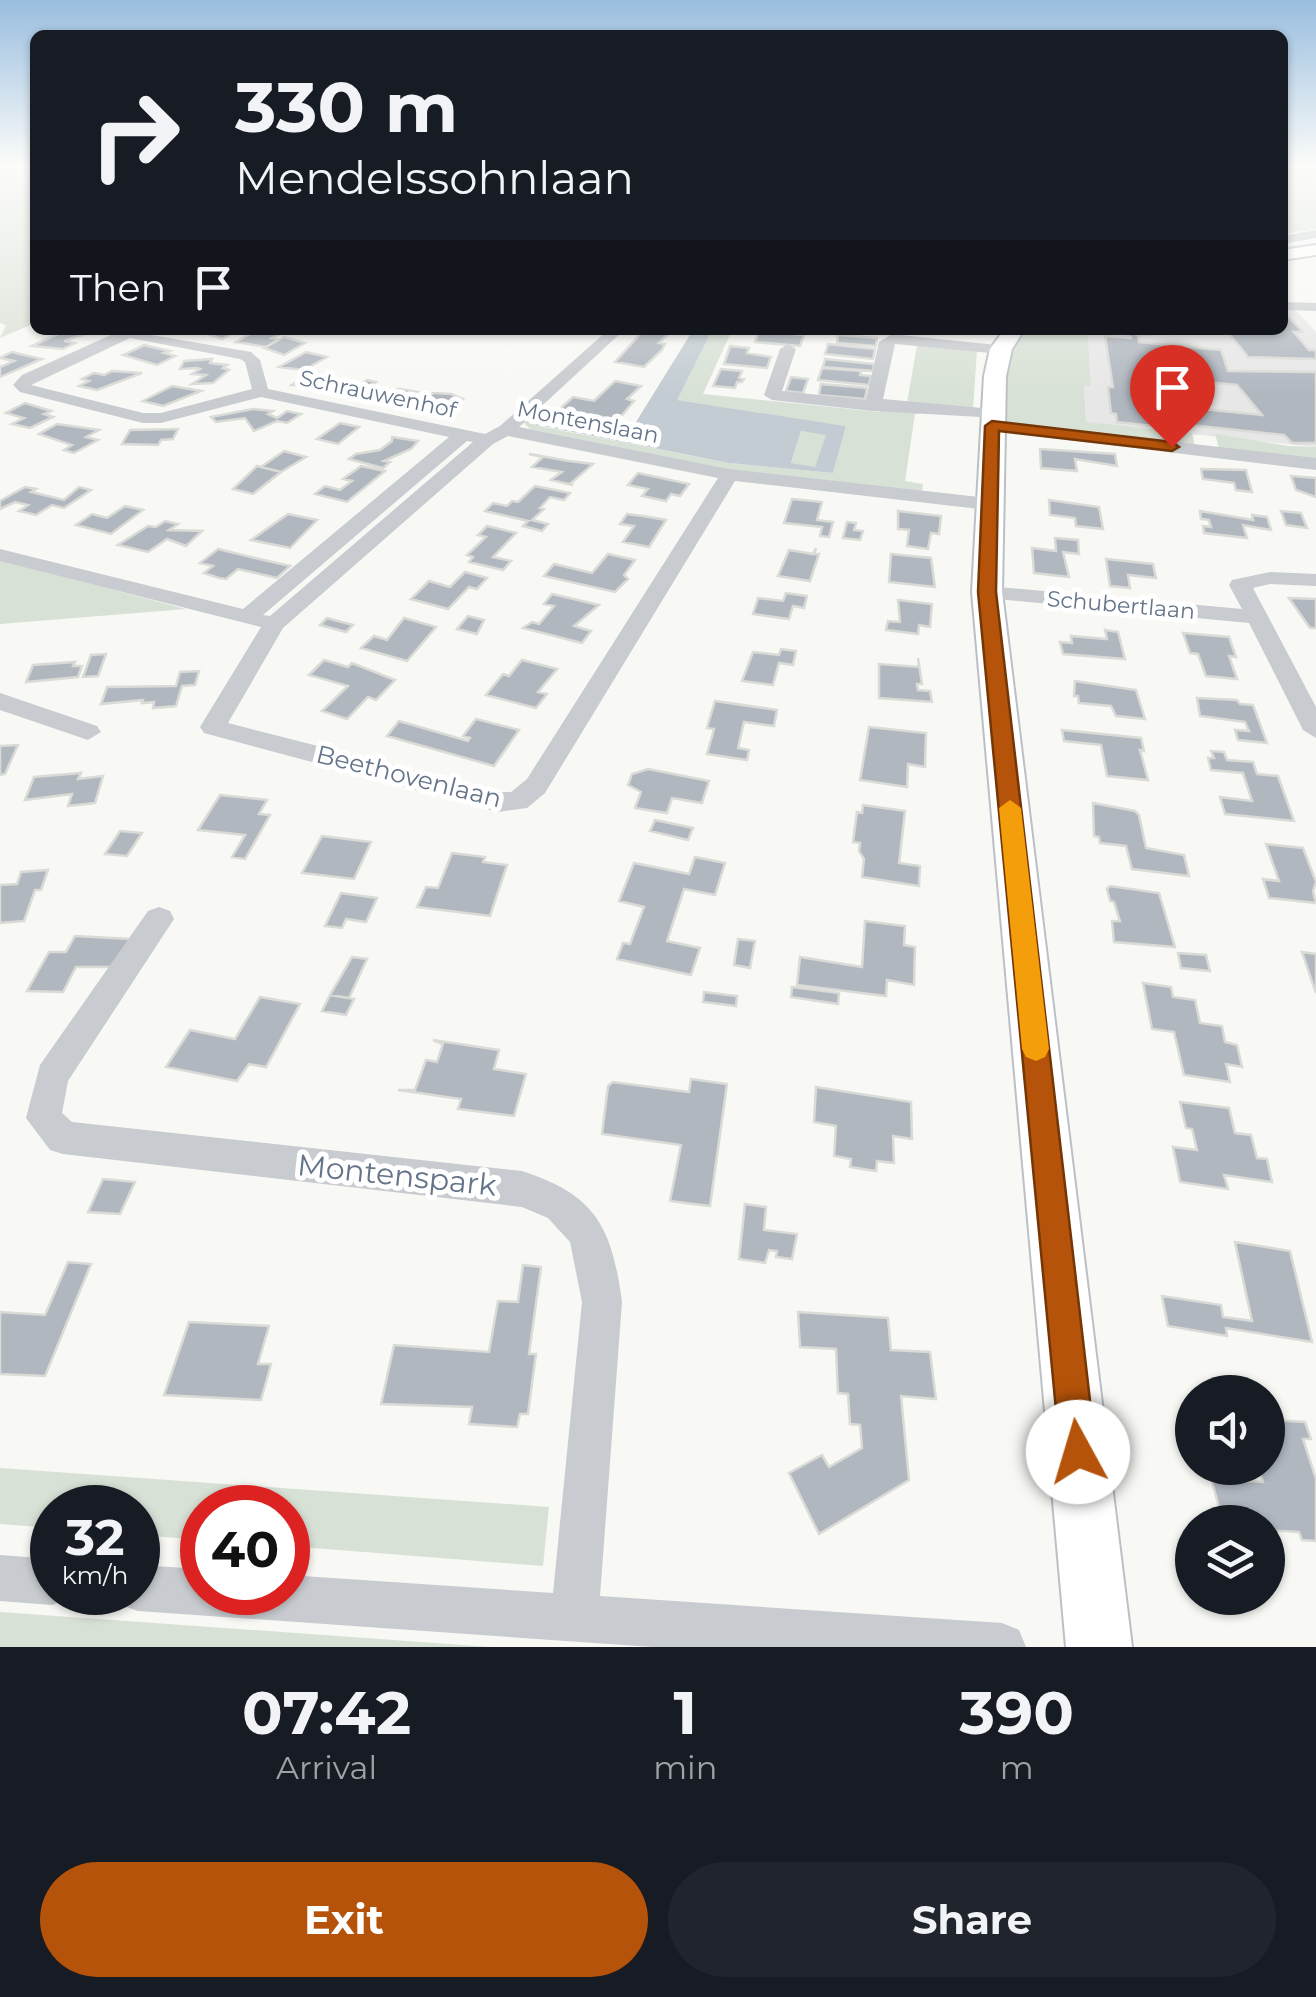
<!DOCTYPE html>
<html lang="en">
<head>
<meta charset="utf-8">
<style>
  :root { --surface:#171b24; --page:#20242c; --text:#f1f3f6; --muted:#9ea1a6; --accent:#b45309 }
  body { margin:0; font-family:Montserrat,sans-serif; background:var(--page); color:var(--text); height:100vh; display:flex; flex-direction:column; font-size:38px; white-space:nowrap }
  * { box-sizing:border-box; margin:0 }
  p { font-size:32px; color:var(--muted) }
  .icon { flex:none; width:55px; height:55px; fill:none; stroke:currentColor; stroke-width:2; stroke-linecap:round; stroke-linejoin:round }
  .map { position:relative; height:1647px; overflow:hidden }
  .sheet { display:flex; flex-direction:column; background:var(--surface); flex:1 }
  .sheet>* { flex:none }
  .guide { position:absolute; left:30px; top:30px; width:1258px; height:305px; border-radius:15px; box-shadow:0 2px 8px #0004; background:#171b24; color:var(--text); overflow:hidden }
  .buttons { position:absolute; left:1175px; top:1375px; display:grid; gap:20px }
  .buttons a { display:grid; place-items:center; width:110px; height:110px; border-radius:50%; background:var(--surface); box-shadow:0 2px 8px #0004; font-size:50px }
  .speed { position:absolute; left:30px; top:1485px; display:flex; gap:20px; font-size:50px; font-weight:700; text-align:center }
  .speed>* { display:grid; place-content:center; width:130px; height:130px; border-radius:50%; background:var(--surface); box-shadow:0 2px 8px #0004; line-height:1 }
  .speed small { font-size:25px; font-weight:400 }
  .speed .limit { border:15px solid #d22; background:#fff; color:#111 }
  .pin { position:absolute; display:grid; place-items:center; width:85px; height:85px; color:#fff; margin:-102px -42px; border-radius:50% 50% 50% 0; rotate:-45deg; box-shadow:0 0 10px #0007 }
  .pin .icon { rotate:45deg }
  .me { position:absolute; width:110px; margin:-55px; rotate:354deg; stroke-linejoin:round; filter:drop-shadow(0 0 8px #0008) }
  .turn { display:flex; align-items:center; gap:35px; height:210px; padding:0 40px; font-size:45px }
  .turn .icon { width:130px; height:130px; stroke-width:2.5 }
  .turn b { display:block; font-size:70px; line-height:85px }
  .then { display:flex; align-items:center; height:95px; padding:0 40px; background:#0003; gap:20px; font-size:38px }
  .eta { display:flex; justify-content:space-evenly; align-items:center; height:170px; text-align:center }
  .eta b { font-size:60px; font-weight:700; line-height:70px }
  .cta { display:flex; gap:20px; margin-top:auto; padding:20px 40px }
  .cta a { flex:1; height:115px; border-radius:60px; background:var(--accent); color:#fff; font-size:40px; font-weight:700; line-height:115px; text-align:center }
  .cta a+a { background:var(--page); color:var(--text) }
  .map>svg:first-child { display:block }
</style>
</head>
<body>
<div class="map">
<svg width="1316" height="1647" viewBox="0 0 1316 1647">
  <rect width="100%" height="100%" fill="#f8f8f5"/>
  <path fill="#e6e7e6" d="M1283,309L1295,310L1316,332V447L1086,423L1084,385H1091L1088,336L1097,330H1282Z"/>
  <path fill="#d8e1d6" d="M0,165H35V323L0,338L6,325L0,323Z
    M1283,165H1316V229L1283,234Z
    M712,330H732L703,394L880,412L882,409L930,412L915,414L905,481L923,484L922,491L733,470L530,429L524,423L532,416L544,421H538V426L729,463L833,473L846,426L676,400Z
    M1023,330H1097L1088,336L1091,386H1084L1086,422L1192,433L1195,446L1003,423L1007,352Z
    M917,345L977,349L973,409L907,403Z
    M801,431L827,434L815,467L791,464Z
    M1215,434L1289,446L1316,447V459L1219,448Z
    M0,560L186,609L0,624Z
    M0,1468L549,1507L543,1566L288,1546V1508H202V1540L138,1535V1508H52V1528L0,1524Z
    M0,1612L491,1647H0Z"/>
  <path fill="#c2ccd2" fill-rule="evenodd" d="M693,330H712L677,400L846,426L833,473L729,463L537,425L538,421H544L628,435ZM801,431L826,435L815,467L791,463Z"/>
  <path fill="#b0b7bf" stroke="#dadad7" stroke-width="2.5" fill-rule="evenodd" d="M1282,315L1288,316L1303,332H1294L1309,350H1316V359L1248,357L1226,330H1282Z
    M54,330H97L64,341L75,343L63,349L32,346L62,332Z
    M195,330H239L222,339Z
    M257,330L280,334L272,338L279,339L266,347L236,342Z
    M644,330H672L659,343L665,344L662,350L644,367L615,362Z
    M1118,330H1147L1150,335H1138L1139,342L1221,350L1228,371L1316,372V443H1292L1284,435L1161,422L1162,427L1117,422L1116,414L1111,413L1108,387H1113L1105,336L1132,338ZM1147,376L1237,385L1262,415L1163,405L1159,382L1148,381Z
    M759,331L804,335L800,346L755,342Z
    M838,335L877,338L876,346L837,343Z
    M284,337L305,343L284,355L264,348Z
    M828,344L875,349L873,359L825,354Z
    M144,345L170,351L164,353L175,356L157,365L123,355Z
    M730,346L749,348L747,353L771,357L767,368L724,364Z
    M12,352L42,359L0,377V367L14,361L0,358Z
    M306,352L327,357L304,370L279,367Z
    M212,359L210,363L227,365L223,368L229,370L213,383L192,384L206,375L192,374L200,369L197,368L180,369L184,361Z
    M825,359L874,364L873,371L823,367Z
    M822,368L861,371L860,375L871,376L869,385L818,380Z
    M721,369L742,371L739,378L744,379L742,382H737L735,388L713,386Z
    M112,371L142,373L97,390L79,386L89,381L82,379L94,373L104,375Z
    M312,372L333,376L319,386L292,385Z
    M791,377L808,379L803,393L786,391Z
    M367,380L376,382L354,397L327,391L340,383L357,386Z
    M615,381L641,386L627,399L634,401L618,420L560,409L573,397L594,401Z
    M821,384L867,388L865,399L819,395Z
    M172,386L201,391L163,406L143,401Z
    M399,389L417,392L400,405L370,399L383,390Z
    M433,393L451,394L463,399L443,416L413,410Z
    M25,403L51,411L44,414L53,417L30,428L12,424L24,418L6,413Z
    M253,409L273,411L268,414L277,418L287,411L301,414L287,423L277,421L254,431L245,418L216,422L211,417Z
    M340,423L359,427L338,444L317,439Z
    M57,424L99,430L86,437L98,440L74,453L64,450L72,445L39,434Z
    M178,429L173,439L161,440L158,445L122,444L130,430Z
    M392,437L418,441L411,449L384,461L390,462L383,468L349,459L356,454L380,450L392,441Z
    M1040,449L1115,454L1117,466L1075,459L1077,471L1041,468Z
    M284,451L306,457L281,472L261,467Z
    M529,454L569,461L593,464L570,484L573,485L551,480L562,472L532,467L543,457Z
    M257,466L281,472L253,494L233,489Z
    M361,466L385,471L347,502L315,494L325,486L340,490L352,481L343,479Z
    M1201,469L1246,470L1252,492L1236,490L1234,483L1203,479Z
    M638,473L689,484L680,496L671,494L666,501L642,496L648,489L628,485Z
    M1291,476L1316,478V497L1296,490Z
    M535,486L570,493L564,500L550,497L540,508L544,509L532,520L548,524L542,531L523,526L528,521L485,511L493,503L507,506L512,501L518,502Z
    M25,487L36,489L31,492L64,500L79,487L91,490L64,508L52,505L36,515L19,511L28,505L15,502L0,509V501Z
    M792,499L822,502L817,520L833,522L829,537L820,536L822,527L784,523Z
    M1049,500L1099,507L1103,529L1076,526L1075,518L1050,515Z
    M125,506L143,510L111,534L76,525L92,514L107,518Z
    M898,511L941,516L939,534L931,533L928,549L907,546L909,530L898,529Z
    M1200,511L1253,520L1252,515L1267,517L1271,530L1243,525L1247,538L1204,533L1203,526L1211,527L1209,520L1201,519Z
    M1281,511L1301,513L1307,528L1286,525Z
    M288,514L317,520L290,548L251,540Z
    M627,514L643,516L666,520L649,547L623,542L634,526L620,524Z
    M165,521L178,524L169,530L202,531L186,546L167,539L148,552L118,545L148,526L156,527Z
    M847,522L856,523L854,530L863,531L860,540L843,538Z
    M487,526L516,533L493,557L511,561L503,570L469,562L473,557L467,555L486,537L478,535Z
    M1055,538L1078,540L1079,554L1063,552L1069,577L1034,573L1032,548L1056,551Z
    M816,548L814,554H819L810,581L778,576L789,550L813,554Z
    M218,549L255,558L290,566L277,578L238,569L226,579L219,578L204,573L213,566L200,563Z
    M608,554L635,560L624,575L628,579L615,592L544,576L554,564L592,573Z
    M891,554L931,558L935,587L889,582Z
    M1106,559L1153,564L1156,578L1128,575L1130,588L1110,586Z
    M465,572L487,578L477,589L469,587L448,609L411,599L429,581L450,587Z
    M786,593L807,596L804,608L793,606L789,619L753,614L758,598L783,601Z
    M552,594L599,605L574,626L591,631L582,643L523,628L532,622L539,624L554,606L544,604Z
    M1289,598L1316,599V628H1310Z
    M898,600L932,604L930,627L919,625L918,634L886,630L888,621L900,622Z
    M468,616L484,620L477,634L457,629Z
    M327,618L353,625L346,632L320,625Z
    M404,618L436,627L407,661L361,648L374,636L387,640Z
    M1105,630L1118,632L1125,659L1063,654L1060,642L1072,643L1071,636L1107,639Z
    M1183,633L1229,637L1236,657L1229,656L1237,679L1206,676L1198,654L1190,653Z
    M781,649L796,651L793,665L779,663L773,685L742,681L753,652L779,655Z
    M106,654L98,676L83,677L91,655Z
    M918,658L922,684H917L918,690L930,691L932,702L879,698V664L919,667Z
    M324,660L348,667L352,663L395,680L376,700L368,697L347,719L322,711L348,686L309,675Z
    M522,660L557,669L538,692L547,694L536,708L486,695L503,674L509,676Z
    M75,662L73,666H82L78,677L26,682L33,665Z
    M199,671L195,685L182,686L176,706L153,708L154,702L142,703L143,700L101,704L107,687L176,686L180,672Z
    M1075,681L1136,690L1145,719L1116,716L1111,706L1079,703L1078,696H1074Z
    M1197,698L1237,700L1240,704L1253,705L1267,743L1238,740L1235,730L1249,731L1245,722L1200,716Z
    M715,701L777,710L774,726L744,722L738,748L749,750L747,760L707,754L714,729L707,728Z
    M476,719L519,730L494,766L387,736L399,721L468,741L470,738L463,736Z
    M869,727L926,733L925,767L908,764L907,787L860,780Z
    M1062,730L1141,738L1144,751L1140,750L1148,780L1107,776L1101,745L1064,741Z
    M18,745L5,774L0,775V746Z
    M1211,751L1224,752L1227,760L1253,762L1257,774L1278,776L1294,821L1225,814L1220,797L1252,801L1243,773L1211,770L1208,758H1214Z
    M648,769L709,781L702,803L672,798L667,813L635,808L641,792L628,785L632,774Z
    M81,773L78,779L103,776L95,803L68,806L72,794L25,800L34,777Z
    M220,795L267,800L259,814L270,815L245,859L232,857L245,835L198,830Z
    M1093,803L1135,811L1139,815L1146,848L1184,855L1189,876L1132,869L1126,846L1100,843L1099,837L1094,836Z
    M863,805L905,811L899,863L920,866L919,886L862,877L864,859L859,851L860,843L853,842L857,812L862,813Z
    M655,820L693,828L688,840L650,831Z
    M120,831L142,833L127,856L105,854Z
    M322,836L371,842L354,879L302,873Z
    M1266,844L1303,848L1316,882L1313,891L1316,903L1269,898L1263,879L1279,881Z
    M452,853L485,857L483,862L507,865L490,916L417,907L426,887L438,888Z
    M695,857L725,863L715,895L684,889L667,941L700,948L691,975L617,959L623,943L630,944L644,907L619,901L634,863L689,874Z
    M48,870L41,890H35L24,921L0,923V885L17,884L21,872Z
    M1110,886L1159,893L1175,947L1114,942L1112,921H1120L1114,902L1110,901L1107,889Z
    M341,893L377,898L366,922L346,919L342,928L325,926Z
    M865,921L905,926L904,945L915,947L914,985L887,980L886,996L797,985L800,957L862,967Z
    M75,936L130,939L117,967H76L63,992L27,991L49,952H66Z
    M738,939L755,941L750,968L734,965Z
    M1302,952L1316,954V993Z
    M1178,953L1206,955L1210,971L1181,968Z
    M352,957L367,959L349,998L330,995Z
    M1143,983L1171,987L1173,997L1195,1000L1200,1023L1222,1026L1225,1042L1237,1045L1242,1067L1226,1064L1230,1082L1184,1075L1174,1032L1152,1029Z
    M792,987L839,993L838,1004L791,997Z
    M704,992L737,996L736,1006L703,1002Z
    M330,995L354,999L346,1015L322,1011Z
    M260,997L300,1004L266,1067L249,1064L237,1081L166,1067L190,1030L235,1039Z
    M433,1040L499,1050L494,1069L526,1074L514,1116L458,1109L461,1099L398,1090H415L426,1060L437,1062L443,1044Z
    M691,1079L727,1084L710,1206L670,1201L681,1145L602,1134L608,1086L613,1082L689,1092Z
    M816,1087L911,1102L912,1139L893,1136L894,1163L877,1161L876,1171L850,1167L851,1159L834,1156L836,1126L814,1122Z
    M1180,1102L1229,1108L1235,1133L1251,1135L1257,1158L1267,1159L1272,1182L1224,1175L1228,1189L1180,1182L1173,1147L1197,1150L1192,1129L1186,1128Z
    M103,1179L135,1182L120,1214L88,1212Z
    M745,1204L766,1207L764,1230L797,1234L792,1259L776,1257L777,1251L769,1250L765,1263L739,1259Z
    M1235,1242L1290,1251L1312,1342L1226,1328L1227,1336L1168,1326L1162,1296L1221,1305L1223,1317L1252,1321Z
    M68,1262L91,1264L45,1376L0,1374V1312L45,1315Z
    M523,1265L541,1267L529,1354H536L528,1414H520L517,1427L469,1424L472,1407L381,1404L394,1345L489,1352L498,1301L518,1302Z
    M798,1312L888,1318L891,1350L930,1352L936,1399L901,1396L909,1480L819,1534L789,1473L822,1455L829,1467L862,1448L860,1425L850,1424L848,1394L838,1393L836,1349L800,1347Z
    M189,1322L269,1326L258,1364H271L261,1400L164,1395Z
    M1268,1402L1274,1420L1305,1422L1311,1439H1303L1316,1479V1541L1302,1540L1299,1532L1268,1530V1522H1223L1209,1470L1213,1479L1263,1482L1259,1468H1268Z"/>
  <g fill="none" stroke-linecap="round" stroke-linejoin="round">
    <g stroke="#bcc0c6" stroke-width="4">
      <path id="secondary" d="M1316,245V255L1282,260V250Z
        M1004,330H1024L1012,349L1006,376L1002,592L1132,1647H1066L972,592L984,376L990,349Z"/>
    </g>
    <path fill="#c8cbcf" fill-rule="evenodd" d="M1316,230V238L1282,244V236Z
      M1282,302L1316,303V311L1282,310Z
      M122,330L251,352L260,360L268,389L485,434L500,426L608,330H624L519,427L729,469L988,498L998,504L988,510L735,481L545,793L527,808L498,812L204,733L200,727L261,627L0,561V549L243,609L449,437L261,397L161,423H143L20,392L13,385L22,375ZM130,338L240,359L245,362L252,389L161,413H143L31,385ZM508,436L718,478L527,779L511,792H498L228,723L283,628L493,444ZM467,441L473,442L270,616L263,615Z
      M892,334L1006,346L1009,349L1001,354L895,344L883,399L993,409L999,410V418L873,411L772,400L764,395L780,349L788,344L796,349L782,391L866,400L879,342Z
      M992,421L1316,458V470L986,430V422Z
      M1270,572L1316,574V586L1270,584L1253,588L1316,707V738L1303,730L1249,623L987,598L976,592L987,586L1242,609L1229,585L1232,580Z
      M0,693L97,726L101,732L88,740L0,710Z
      M159,907L170,911L174,919L68,1081L62,1113L72,1122L522,1171C596,1195 612,1227 622,1302L600,1596L1002,1623L1019,1630L1026,1647H652L138,1611L121,1605L116,1592H138V1565L202,1569V1592H288V1575L553,1593L582,1302L570,1242L548,1218L522,1207L63,1154L50,1150L26,1118L40,1065L148,911Z
      M0,1555L52,1559V1592H71L69,1599L52,1605L0,1601Z"/>
    <use href="#secondary" fill="#fff" fill-rule="evenodd"/>
  </g>
  <linearGradient id="sky" x2="0" y2="1"><stop stop-color="#99bedf"/><stop offset="0.42" stop-color="#fcfcfa"/><stop offset="1" stop-color="#fcfcfa" stop-opacity="0"/></linearGradient>
  <rect width="1316" height="395" fill="url(#sky)"/>
  <path fill="#b45309" stroke="#753606" stroke-width="2.5" d="M992,421L1172,442L1179,447L1172,451L999,431L996,592L1096,1452L1091,1464L1078,1470L1065,1464L1060,1452L978,592L985,426Z"/>
  <path fill="#f59e0b" d="M1010,800L1021,808L1049,1049L1045,1057L1036,1061L1026,1057L1022,1049L999,808Z"/>
  <g text-anchor="middle" dominant-baseline="central" stroke-width="10" stroke-linejoin="round" paint-order="stroke">
    <g font-size="22" fill="#647489" stroke="#fff">
      <text transform="translate(378 394) rotate(12)">Schrauwenhof</text>
      <text transform="translate(588 422) rotate(11)">Montenslaan</text>
      <text transform="translate(1121 605) rotate(5)">Schubertlaan</text>
    </g>
    <g font-size="25" fill="#647489" stroke="#fff">
      <text transform="translate(409 776) rotate(14)">Beethovenlaan</text>
    </g>
    <g font-size="30" fill="#647489" stroke="#fff">
      <text transform="translate(397 1175) rotate(6)">Montenspark</text>
    </g>
  </g>
</svg>
<div class="buttons">
<a><svg class="icon" aria-label="sound" viewBox="0 0 24 24"><path d="M4 9h4l5-4v14l-5-4H4zM17 9q2 3 0 6"/></svg></a>
<a><svg class="icon" aria-label="layers" viewBox="0 0 24 24"><path d="M12 4l9 5-9 5-9-5zM3 14l9 5 9-5"/></svg></a>
</div>
<div class="speed"><div>32<small>km/h</small></div><div class="limit">40</div></div>
<div class="pin" style="left:1172px;top:447px;background:#d93025"><svg class="icon" aria-label="arrive" viewBox="0 0 24 24"><path d="M6 21V4h12l-3 4 3 4H6"/></svg></div>
<svg class="me" style="left:1078px;top:1452px" viewBox="-20 -20 40 40"><circle r="19" fill="#fff"/><path d="M0-13L10 11 0 6-10 11z" fill="#b45309"/></svg>
<div class="guide">
<div class="turn"><svg class="icon" aria-label="right" viewBox="0 0 24 24"><path d="M7 20v-9h11M14 6l5 5-5 5"/></svg><div><b>330 m</b>Mendelssohnlaan</div></div>
<div class="then">Then<svg class="icon" aria-label="arrive" viewBox="0 0 24 24"><path d="M6 21V4h12l-3 4 3 4H6"/></svg></div>
</div>
</div>
<section class="sheet">
<div class="eta">
<div><b>07:42</b><p>Arrival</p></div>
<div><b>1</b><p>min</p></div>
<div><b>390</b><p>m</p></div>
</div>
<div class="cta"><a>Exit</a><a>Share</a></div>
</section>
</body>
</html>
